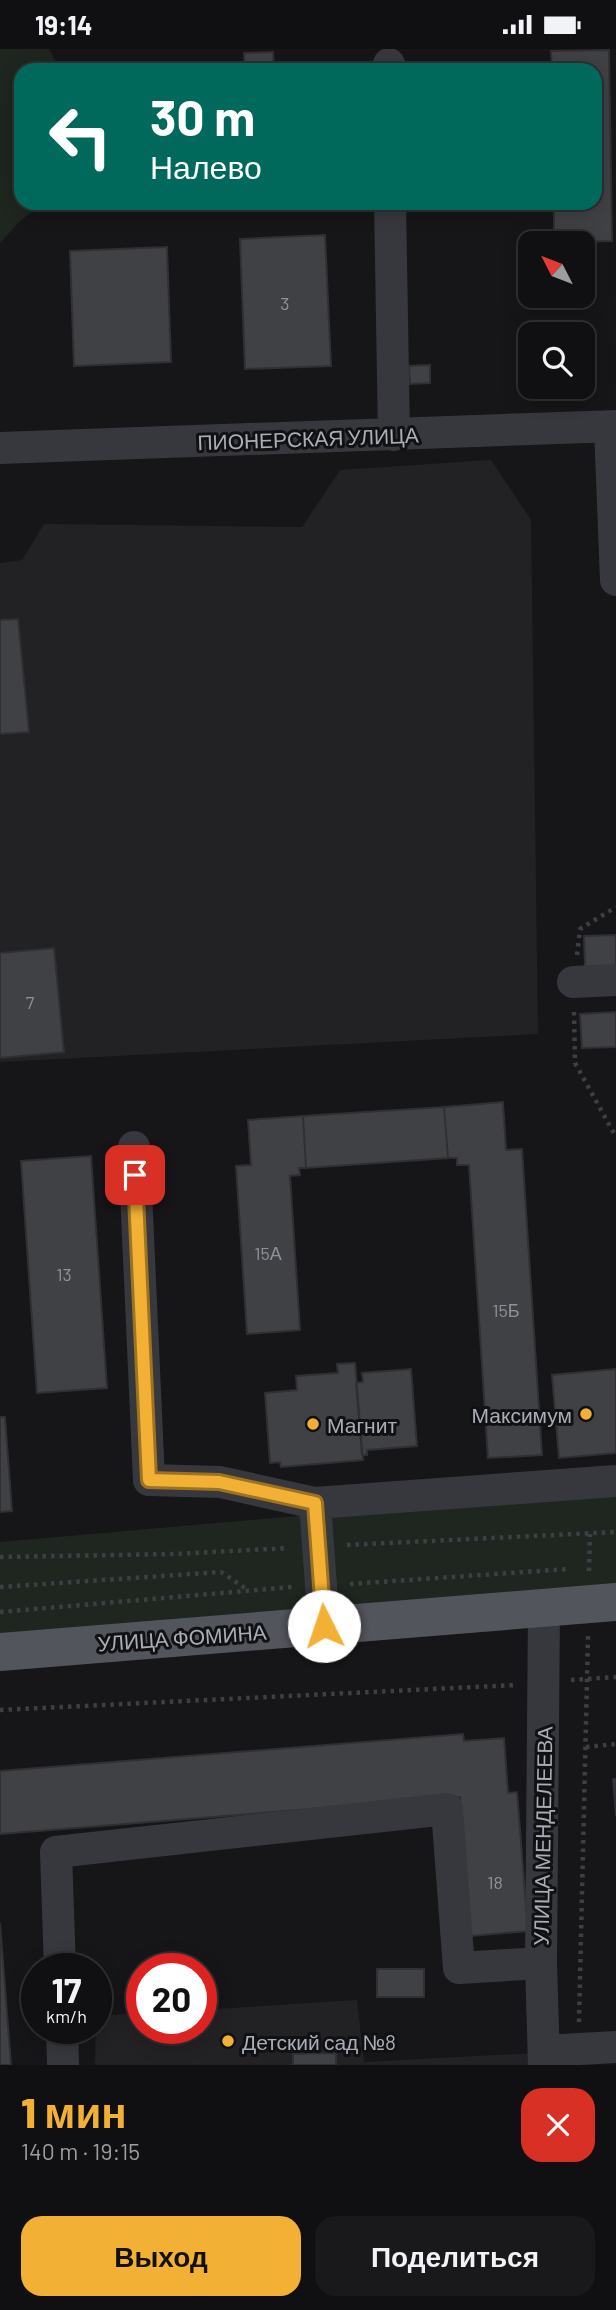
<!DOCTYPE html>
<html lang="ru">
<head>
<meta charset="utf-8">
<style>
  :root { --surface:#101012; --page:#19191b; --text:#f1f3f6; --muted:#9c9d9f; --line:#303032; --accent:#f2b134 }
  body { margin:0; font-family:Barlow,sans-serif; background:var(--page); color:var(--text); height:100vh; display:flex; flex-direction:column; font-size:26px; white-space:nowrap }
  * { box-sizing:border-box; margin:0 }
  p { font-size:23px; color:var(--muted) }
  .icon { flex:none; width:38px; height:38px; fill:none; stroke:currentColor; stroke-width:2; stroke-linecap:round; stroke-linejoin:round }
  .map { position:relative; height:2016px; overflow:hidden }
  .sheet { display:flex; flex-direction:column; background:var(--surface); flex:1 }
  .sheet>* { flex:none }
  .guide { position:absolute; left:14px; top:14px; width:588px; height:147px; border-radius:21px; box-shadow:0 4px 18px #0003,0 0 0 2px var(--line); background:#00695c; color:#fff; overflow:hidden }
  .needle { width:46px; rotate:312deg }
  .fabs { position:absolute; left:518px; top:182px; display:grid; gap:14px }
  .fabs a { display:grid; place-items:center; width:77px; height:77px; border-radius:14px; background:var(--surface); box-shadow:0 4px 18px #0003,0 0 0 2px var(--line); font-size:35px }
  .speed { position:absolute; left:21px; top:1904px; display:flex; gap:14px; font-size:35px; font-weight:700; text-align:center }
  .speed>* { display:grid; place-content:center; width:91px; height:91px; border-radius:50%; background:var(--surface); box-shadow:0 4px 18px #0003,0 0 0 2px var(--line); line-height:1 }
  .speed small { font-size:18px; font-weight:400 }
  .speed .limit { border:10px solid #d22; background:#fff; color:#111 }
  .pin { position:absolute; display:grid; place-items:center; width:60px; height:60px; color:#fff; margin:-30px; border-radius:14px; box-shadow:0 4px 10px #0006 }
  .me { position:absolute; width:77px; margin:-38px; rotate:356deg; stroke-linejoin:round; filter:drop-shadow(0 0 5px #0008) }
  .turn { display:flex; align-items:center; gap:24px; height:147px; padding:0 21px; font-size:32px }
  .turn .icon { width:91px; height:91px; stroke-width:2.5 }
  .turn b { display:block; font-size:49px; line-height:60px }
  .round { display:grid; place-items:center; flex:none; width:74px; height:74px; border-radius:21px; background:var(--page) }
  .headline { display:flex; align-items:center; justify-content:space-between; height:119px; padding:0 21px }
  h1 { font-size:42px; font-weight:800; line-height:52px; color:var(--accent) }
  .action { display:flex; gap:14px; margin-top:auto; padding:14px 21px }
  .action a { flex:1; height:80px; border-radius:21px; background:var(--accent); color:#111; font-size:28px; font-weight:800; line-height:80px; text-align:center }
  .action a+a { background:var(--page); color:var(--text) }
  .status { display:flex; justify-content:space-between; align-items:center; height:49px; padding:0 35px; background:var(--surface); direction:ltr }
  .status svg { height:19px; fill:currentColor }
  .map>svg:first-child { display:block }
</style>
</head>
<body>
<div class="status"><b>19:14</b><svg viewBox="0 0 49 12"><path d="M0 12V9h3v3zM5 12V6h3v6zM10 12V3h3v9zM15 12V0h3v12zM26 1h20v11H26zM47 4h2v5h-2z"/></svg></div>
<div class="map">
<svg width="616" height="2016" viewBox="0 0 616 2016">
  <rect width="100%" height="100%" fill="#161618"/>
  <path fill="#222225" d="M491,411L531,471L538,985L0,1013V514L22,511L44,475L302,478L340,421Z
    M357,1951L364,2013L534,2004L533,2016H95L96,1967L142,1964V1979H201V1961Z"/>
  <path fill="#1e261f" d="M0,0H49L60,21H21V154H42L19,173L0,194Z
    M616,1439V1541L0,1587V1493Z"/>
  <path fill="#404145" stroke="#303034" stroke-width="2" d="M609,1L612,192L554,193V154H595V21H552L551,2Z
    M273,3L274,21H245L244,4Z
    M467,14V21H438V15Z
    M325,186L331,317L245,320L240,190Z
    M167,198L171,313L74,317L70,202Z
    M430,316V334L410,335L409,317Z
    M18,570L29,683L0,685V571Z
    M616,886V917L585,918L584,887Z
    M54,899L64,1003L0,1009V904Z
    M616,963V998L582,999L580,965Z
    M503,1053L506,1101L522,1100L542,1406L488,1409L469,1116H457V1109H448L444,1058Z
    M444,1058L448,1109L306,1119L303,1067Z
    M303,1067L306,1119H299L300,1126L290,1127L300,1281L247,1285L236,1117L251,1116L248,1071Z
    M91,1107L107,1339L37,1344L21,1112Z
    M355,1314L363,1411L281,1418L280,1413L270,1414L265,1344L297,1341L296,1327L338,1324L337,1315Z
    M411,1320L417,1397L367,1401V1406H362L356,1334L363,1333L362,1324Z
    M616,1320V1404L559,1409L552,1326Z
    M0,1368H5L12,1462L0,1463Z
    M463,1685L464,1692L504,1689L508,1744L517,1743L528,1882L471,1887L460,1748L0,1785V1722Z
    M613,1730H616V1767Z
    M0,1874L11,2016H0Z
    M377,1920H424V1948H377Z
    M336,2004V2016H293V2005Z"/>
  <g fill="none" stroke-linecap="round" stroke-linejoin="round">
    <path stroke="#3d3f44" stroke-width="4.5" stroke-dasharray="3.5 5" stroke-linecap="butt" d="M577,906L580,880L616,858
      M574,963L575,1014L616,1088
      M347,1496L616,1483
      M0,1508L174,1505L289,1499
      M589,1522L590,1485
      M350,1535L568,1520
      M0,1538L221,1523L248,1541
      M0,1563L292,1538
      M571,1631L616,1628
      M0,1661L516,1636
      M586,1698L616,1695
      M579,1973L588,1587"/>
    <path stroke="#37383d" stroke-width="32" d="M389,15V21
      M390,154L394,386
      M610,379L616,531
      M0,399L616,377
      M573,933L616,931
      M134,1098L149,1431L220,1433L315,1454L616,1432
      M315,1454L324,1578
      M544,1558L541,1914L544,2016
      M60,1920L56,1803L447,1760L459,1919L541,1914
      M62,1979L63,2016
      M544,2002L616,1998"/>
    <path stroke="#53555c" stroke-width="38" d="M0,1603L616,1553"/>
  </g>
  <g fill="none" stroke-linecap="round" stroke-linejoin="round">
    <g stroke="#9d7322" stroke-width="18">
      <path id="route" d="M135,1126L149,1431L219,1433L315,1454L324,1577"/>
    </g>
    <use href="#route" stroke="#f2b134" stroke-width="12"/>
  </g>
  <g fill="#f2b134" stroke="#111113" stroke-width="2.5">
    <circle cx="586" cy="1365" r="7"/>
    <circle cx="313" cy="1375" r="7"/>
    <circle cx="228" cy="1992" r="7"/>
  </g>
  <g text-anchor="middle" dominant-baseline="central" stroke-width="6" stroke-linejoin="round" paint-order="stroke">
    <g font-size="18" fill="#8e929b">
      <text x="285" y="254">3</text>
      <text x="30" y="953">7</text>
      <text x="268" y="1204">15А</text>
      <text x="64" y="1225">13</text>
      <text x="506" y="1261">15Б</text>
      <text x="495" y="1833">18</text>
    </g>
    <g font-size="21" fill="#a8adb8" stroke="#111113">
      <text transform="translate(308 389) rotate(-2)">ПИОНЕРСКАЯ УЛИЦА</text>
      <text transform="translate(182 1588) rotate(-4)">УЛИЦА ФОМИНА</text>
      <text transform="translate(542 1787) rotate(-89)">УЛИЦА МЕНДЕЛЕЕВА</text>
    </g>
    <g font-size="21" fill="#a8adb8" stroke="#111113" text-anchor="start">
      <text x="572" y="1365" text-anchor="end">Максимум</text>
      <text x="327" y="1375">Магнит</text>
      <text x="242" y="1992">Детский сад №8</text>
    </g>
  </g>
</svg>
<div class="fabs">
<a><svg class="needle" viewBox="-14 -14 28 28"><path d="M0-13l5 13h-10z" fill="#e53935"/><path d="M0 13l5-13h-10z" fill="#9c9d9f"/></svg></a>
<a><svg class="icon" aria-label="search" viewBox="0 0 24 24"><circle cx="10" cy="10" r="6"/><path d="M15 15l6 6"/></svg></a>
</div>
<div class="speed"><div>17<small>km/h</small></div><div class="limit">20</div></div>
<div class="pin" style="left:135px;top:1126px;background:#d93025"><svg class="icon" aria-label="arrive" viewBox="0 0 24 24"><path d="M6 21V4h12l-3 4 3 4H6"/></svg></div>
<svg class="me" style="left:324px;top:1577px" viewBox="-20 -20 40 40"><circle r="19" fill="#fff"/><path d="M0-13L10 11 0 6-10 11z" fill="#f2b134"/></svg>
<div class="guide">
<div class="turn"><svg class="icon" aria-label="left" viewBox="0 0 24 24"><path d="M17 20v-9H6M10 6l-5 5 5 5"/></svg><div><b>30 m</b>Налево</div></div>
</div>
</div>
<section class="sheet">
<div class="headline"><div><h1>1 мин</h1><p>140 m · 19:15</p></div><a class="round" style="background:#d93025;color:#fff"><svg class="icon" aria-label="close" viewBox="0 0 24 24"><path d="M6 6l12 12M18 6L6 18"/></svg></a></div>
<div class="action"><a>Выход</a><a>Поделиться</a></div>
</section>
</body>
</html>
